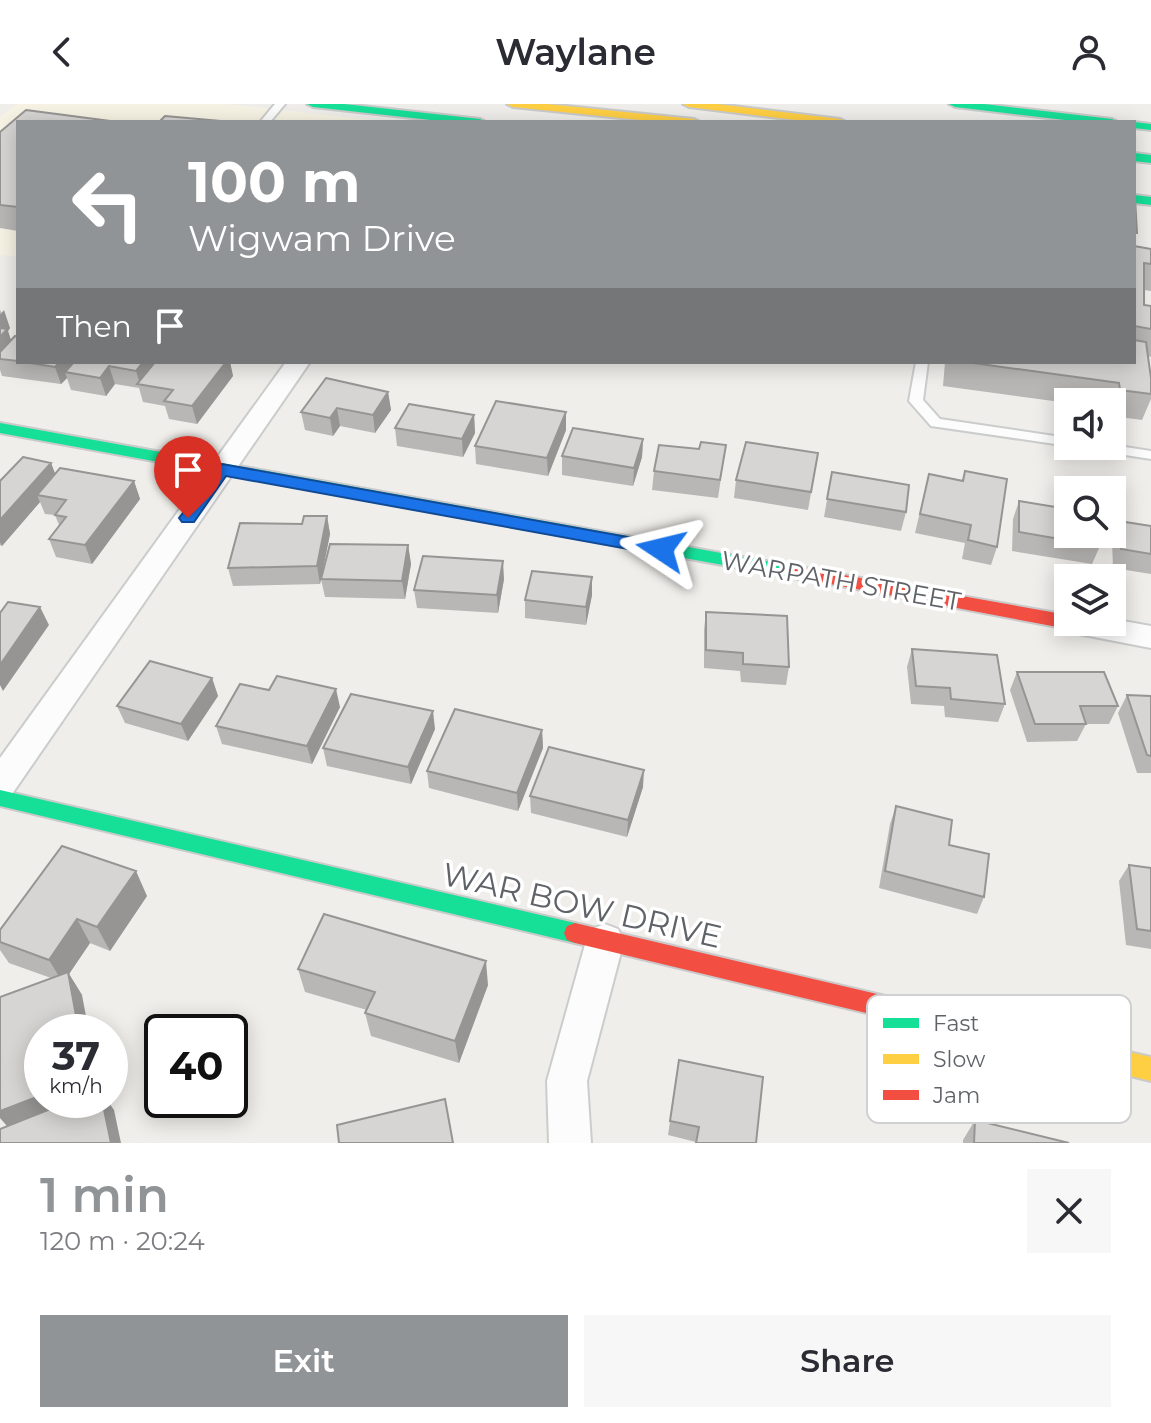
<!DOCTYPE html>
<html lang="en">
<head>
<meta charset="utf-8">
<style>
  :root { --surface:#fff; --page:#f7f7f7; --text:#2b2b33; --muted:#7c7c81; --accent:#919496 }
  body { margin:0; font-family:Montserrat,sans-serif; background:var(--page); color:var(--text); height:100vh; display:flex; flex-direction:column; font-size:30px; white-space:nowrap }
  * { box-sizing:border-box; margin:0 }
  p { font-size:26px; color:var(--muted) }
  .icon { flex:none; width:44px; height:44px; fill:none; stroke:currentColor; stroke-width:2; stroke-linecap:round; stroke-linejoin:round }
  .map { position:relative; height:1039px; overflow:hidden }
  .details { display:flex; flex-direction:column; background:var(--surface); flex:1 }
  .details>* { flex:none }
  .banner { position:absolute; left:16px; top:16px; width:1120px; height:244px; border-radius:0px; box-shadow:0 4px 20px #0003; background:#919496; color:#fff; overflow:hidden }
  .fabs { position:absolute; left:1054px; top:284px; display:grid; gap:16px }
  .fabs a { display:grid; place-items:center; width:72px; height:72px; border-radius:0px; background:var(--surface); box-shadow:0 4px 20px #0003; font-size:40px }
  .speed { position:absolute; left:24px; top:910px; display:flex; gap:16px; font-size:40px; font-weight:700; text-align:center }
  .speed>* { display:grid; place-content:center; width:104px; height:104px; border-radius:50%; background:var(--surface); box-shadow:0 4px 20px #0003; line-height:1 }
  .speed small { font-size:20px; font-weight:400 }
  .speed .limit { border:4px solid #111; border-radius:12px; background:#fff; color:#111 }
  .pin { position:absolute; display:grid; place-items:center; width:68px; height:68px; color:#fff; margin:-82px -34px; border-radius:50% 50% 50% 0; rotate:-45deg; box-shadow:0 0 8px #0007 }
  .pin .icon { rotate:45deg }
  .me { position:absolute; width:88px; margin:-44px; rotate:280deg; stroke-linejoin:round; filter:drop-shadow(0 0 6px #0008) }
  .turn { display:flex; align-items:center; gap:28px; height:168px; padding:0 40px; font-size:36px }
  .turn .icon { width:104px; height:104px; stroke-width:2.5 }
  .turn b { display:block; font-size:56px; line-height:68px }
  .then { display:flex; align-items:center; height:76px; padding:0 40px; background:#0003; gap:16px; font-size:30px }
  .round { display:grid; place-items:center; flex:none; width:84px; height:84px; border-radius:0px; background:var(--page) }
  .headline { display:flex; align-items:center; justify-content:space-between; height:136px; padding:0 40px }
  h1 { font-size:48px; font-weight:600; line-height:60px; color:var(--accent) }
  .cta { display:flex; gap:16px; margin-top:auto; padding:16px 40px }
  .cta a { flex:1; height:92px; border-radius:0px; background:var(--accent); color:#fff; font-size:32px; font-weight:600; line-height:92px; text-align:center }
  .cta a+a { background:var(--page); color:var(--text) }
  header { display:flex; justify-content:space-between; align-items:center; height:104px; padding:0 40px; background:var(--surface); font-size:36px; font-weight:600 }
  .map>svg:first-child { display:block }
</style>
</head>
<body>
<header><svg class="icon" aria-label="back" viewBox="0 0 24 24"><path d="M15 5l-7 7 7 7"/></svg>Waylane<svg class="icon" aria-label="person" viewBox="0 0 24 24"><circle cx="12" cy="8" r="4"/><path d="M4 21q1-7 8-7t8 7"/></svg></header>
<div class="map">
<svg width="1151" height="1039" viewBox="0 0 1151 1039">
  <rect width="100%" height="100%" fill="#efeeea"/>
  <path fill="#f7f3e4" d="M17,0H226L390,18H18V153L0,151V13Z"/>
  <g fill="none" stroke-linecap="round" stroke-linejoin="round">
    <g stroke="#cbcccc" stroke-width="4">
      <path id="lane" d="M275,0H285L270,18H260Z
        M916,258H928L923,296L940,315L1068,334L1069,342L931,322L909,297Z
        M1112,341L1151,347V355L1093,346L1086,342Z"/>
    </g>
    <g stroke="#cbcccc" stroke-width="4">
      <path id="street" d="M286,258H310L12,690L0,694V654Z
        M1068,507V518H1112V515L1151,522V544L1058,526L1054,518L1058,510Z
        M605,820L618,825L624,837L587,977L591,1039H549L547,977L586,837L592,825Z"/>
    </g>
    <g stroke="#cacacb" stroke-width="4">
      <path id="fast" d="M307,0H344L480,15L486,18H449L313,3Z
        M949,0H984L1112,15L1118,18H1082L955,3Z
        M1132,18H1134L1151,20V26L1134,24Z
        M1134,49L1151,51V59L1134,57Z
        M1134,91L1151,93V101L1134,99Z
        M0,319L799,463L808,469L799,475L0,329Z
        M0,686L575,819L583,822L586,829L583,836L575,839L0,702Z"/>
    </g>
    <g stroke="#cacacb" stroke-width="4">
      <path id="slow" d="M507,0H547L694,15L700,18H660L513,3Z
        M683,0H717L840,15L846,18H812L689,3Z
        M958,909L1151,953V977L958,931L950,928L946,920L950,912Z"/>
    </g>
    <g stroke="#cacacb" stroke-width="4">
      <path id="jam" d="M799,463L1068,511V518H1077L1068,525L793,473L790,469L793,465Z
        M575,819L958,909L966,912L970,920L966,928L958,931L575,839L567,836L564,829L567,822Z"/>
    </g>
    <use href="#lane" fill="#fdfcfc" fill-rule="evenodd"/>
    <use href="#street" fill="#fdfcfc" fill-rule="evenodd"/>
    <use href="#fast" fill="#16e098" fill-rule="evenodd"/>
    <use href="#slow" fill="#ffcf43" fill-rule="evenodd"/>
    <use href="#jam" fill="#f24e42" fill-rule="evenodd"/>
  </g>
  <path fill="#b8b7b5" d="M18,18V127L0,124V28Z
    M1134,142L1151,145V187L1144,186V201L1151,202V253L1148,252L1151,274V295L1142,316L1112,312V298H1068V299L943,282L945,258H1134Z
    M0,206L10,224L8,227L11,236L18,233V258H230L233,272L197,320L169,315L165,302L143,298L139,284L115,280L106,292L71,286L67,274L61,280L2,272L0,266Z
    M388,288L391,306L375,329L340,322L333,332L305,326L301,308Z
    M566,308V326L548,372L476,360L475,342Z
    M474,311L475,329L463,353L397,342L395,324Z
    M643,335L642,353L633,382L562,371V352Z
    M726,341L718,394L652,386L654,367L699,345Z
    M818,349L808,406L734,394L736,376Z
    M51,359L55,370L134,377L140,395L92,460L56,453L49,435L59,421L55,411L45,410L40,398L2,442L0,441V377Z
    M965,367L997,443L991,461L962,455L965,439L915,429L929,370L962,376Z
    M832,368L906,408L901,427L824,413Z
    M1019,397L1100,442L1092,460L1012,447L1013,415Z
    M327,412L330,430L322,470L408,441L411,460L405,495L325,493L321,475L320,480L233,482L228,464Z
    M1119,417L1151,422V470L1113,464L1112,436Z
    M504,475L498,509L417,504L414,486Z
    M592,491L586,521L525,514V496Z
    M706,508L789,563L786,581L741,578L740,567L704,564V526Z
    M912,545L1005,600L998,618L945,613L944,602L911,600L907,563Z
    M1017,568L1118,602L1109,620H1086L1077,637L1027,638L1010,586Z
    M212,574L218,592L188,637L125,619L117,602Z
    M269,586L340,603L312,660L222,640L216,622Z
    M1127,591L1151,592V669H1137L1118,609Z
    M435,625L411,680L327,662L323,644Z
    M542,626L543,644L518,707L429,684L427,667Z
    M643,683L627,733L531,709L530,692Z
    M896,702L949,741L984,793L977,810L879,784L890,720Z
    M1129,761L1151,764V845L1126,841L1119,777Z
    M147,792L110,847L90,839L69,870L82,891L42,928L114,1006L7,1022L51,874L9,859L0,846V826Z
    M298,865L488,881L459,959L371,932L365,909L367,906L305,888Z
    M679,956L756,1039L696,1038L668,1031Z
    M975,1016L1069,1039H963V1036Z"/>
  <path fill="#969594" d="M4,206L10,224L8,227L13,243L0,255V211Z
    M59,258H80L65,268L67,274L61,280L55,263Z
    M143,258H157L140,280L136,267Z
    M226,258H230L233,272L197,320L192,302Z
    M109,262L115,280L106,292L100,274Z
    M388,288L391,306L375,329L373,311Z
    M337,304L340,322L333,332L330,314Z
    M566,308V326L548,372L547,354Z
    M474,311L475,329L463,353L462,335Z
    M643,335L642,353L633,382L634,364Z
    M51,359L58,377L37,391L40,398L2,442L0,438V416Z
    M134,377L140,395L92,460L85,441Z
    M327,412L330,430L320,480L317,462Z
    M408,441L411,460L405,495L402,477Z
    M503,457L504,475L498,509L497,491Z
    M592,473V491L586,521V503Z
    M40,503L49,521L3,587L0,581V561Z
    M212,574L218,592L188,637L181,620Z
    M336,585L340,603L312,660L307,642Z
    M433,607L435,625L411,680L408,663Z
    M542,626L543,644L518,707L517,689Z
    M644,666L643,683L627,733L628,716Z
    M136,767L147,792L110,847L97,823Z
    M77,815L90,839L69,870L82,891L89,928H79L63,879L49,856Z
    M486,857L488,881L459,959L455,937Z
    M42,991V996H98L13,1029L0,1014V1007Z
    M102,996H107L114,1006L121,1039H111Z"/>
  <path fill="#d6d5d3" stroke="#969594" stroke-width="2" d="M26,6L118,18H18V103L0,101V28Z
    M165,12L232,18H159Z
    M1134,95H1135L1137,129H1134Z
    M1134,142L1151,145V160L1144,159V201L1151,202V225L1134,222Z
    M0,224L7,225L0,233Z
    M15,232L18,233V257L0,255V248Z
    M1134,236L1146,238L1151,274V290L1120,286L1119,279L966,258H1134Z
    M24,258H59L55,263Z
    M74,258H143L136,267L109,262L100,274L65,268Z
    M155,258H226L192,302L164,297L173,286L137,280Z
    M326,274L388,288L373,311L337,304L330,314L301,308Z
    M496,297L566,308L547,354L475,342Z
    M409,300L474,311L462,335L395,324Z
    M573,324L643,335L634,364L562,352Z
    M701,338L726,341L720,376L654,367L659,341L699,345Z
    M746,338L818,349L811,388L736,376Z
    M23,353L51,359L0,416V377Z
    M60,364L134,377L85,441L49,435L66,413L55,411L66,396L37,391Z
    M965,367L1007,375L997,443L968,436L971,421L920,410L929,370L963,377Z
    M832,368L909,381L906,408L827,395Z
    M1019,397L1062,404V406L1068,407V430H1099L1100,442L1019,428Z
    M304,412H327L317,462L228,464L240,419L302,420Z
    M1119,417L1151,422V450L1121,445Z
    M330,440L408,441L402,477L321,475Z
    M423,452L503,457L497,491L414,486Z
    M532,467L592,473L586,503L525,496Z
    M8,498L40,503L0,561V509Z
    M706,508L787,512L789,563L743,560V549L706,546Z
    M912,545L997,551L1005,600L951,595L950,584L916,582Z
    M150,557L212,574L181,620L117,602Z
    M1017,568H1104L1118,602H1080L1086,620H1035Z
    M277,572L336,585L307,642L216,622L240,580L269,586Z
    M351,590L433,607L408,663L323,644Z
    M1127,591L1151,592V652L1147,651Z
    M455,605L542,626L517,689L427,667Z
    M549,643L644,666L628,716L530,692Z
    M896,702L952,716L949,741L989,750L984,793L885,767Z
    M62,742L136,767L97,823L77,815L49,856L0,838V826Z
    M1129,761L1151,764V827L1137,825Z
    M324,810L486,857L455,937L365,909L375,888L298,865Z
    M68,868L79,928H42V991L0,1007V893Z
    M679,956L763,973L756,1039H696L699,1023L670,1017Z
    M445,995L453,1039H339L337,1021Z
    M73,996H102L111,1039H0V1025Z
    M975,1016L1069,1039H974Z"/>
  <path fill="#1a73e8" stroke="#114b97" stroke-width="2" d="M222,360L661,439L669,445L661,451L226,372L194,418H182L179,414L182,410L216,362Z"/>
  <g text-anchor="middle" dominant-baseline="central" stroke-width="7" stroke-linejoin="round" paint-order="stroke">
    <g font-size="26" fill="#5f6368" stroke="#fff">
      <text transform="translate(841 477) rotate(10)">WARPATH STREET</text>
    </g>
    <g font-size="32" fill="#5f6368" stroke="#fff">
      <text transform="translate(582 801) rotate(13)">WAR BOW DRIVE</text>
    </g>
  </g>
  <rect x="867" y="891" width="264" height="128" rx="12" fill="#fff" stroke="#cfd0d2" stroke-width="2"/>
  <rect x="883" y="914" width="36" height="10" fill="#16e098"/>
  <rect x="883" y="950" width="36" height="10" fill="#ffcf43"/>
  <rect x="883" y="986" width="36" height="10" fill="#f24e42"/>
  <g font-size="22" fill="#5f6368">
    <text x="933" y="927">Fast</text>
    <text x="933" y="963">Slow</text>
    <text x="933" y="999">Jam</text>
  </g>
</svg>
<div class="fabs">
<a><svg class="icon" aria-label="sound" viewBox="0 0 24 24"><path d="M4 9h4l5-4v14l-5-4H4zM17 9q2 3 0 6"/></svg></a>
<a><svg class="icon" aria-label="search" viewBox="0 0 24 24"><circle cx="10" cy="10" r="6"/><path d="M15 15l6 6"/></svg></a>
<a><svg class="icon" aria-label="layers" viewBox="0 0 24 24"><path d="M12 4l9 5-9 5-9-5zM3 14l9 5 9-5"/></svg></a>
</div>
<div class="speed"><div>37<small>km/h</small></div><div class="limit">40</div></div>
<div class="pin" style="left:188px;top:414px;background:#d93025"><svg class="icon" aria-label="arrive" viewBox="0 0 24 24"><path d="M6 21V4h12l-3 4 3 4H6"/></svg></div>
<svg class="me" style="left:661px;top:445px" viewBox="-20 -20 40 40"><path d="M0-17L14 15 0 8-14 15z" fill="#1a73e8" stroke="#fff" stroke-width="4"/></svg>
<div class="banner">
<div class="turn"><svg class="icon" aria-label="left" viewBox="0 0 24 24"><path d="M17 20v-9H6M10 6l-5 5 5 5"/></svg><div><b>100 m</b>Wigwam Drive</div></div>
<div class="then">Then<svg class="icon" aria-label="arrive" viewBox="0 0 24 24"><path d="M6 21V4h12l-3 4 3 4H6"/></svg></div>
</div>
</div>
<section class="details">
<div class="headline"><div><h1>1 min</h1><p>120 m · 20:24</p></div><a class="round"><svg class="icon" aria-label="close" viewBox="0 0 24 24"><path d="M6 6l12 12M18 6L6 18"/></svg></a></div>
<div class="cta"><a>Exit</a><a>Share</a></div>
</section>
</body>
</html>
